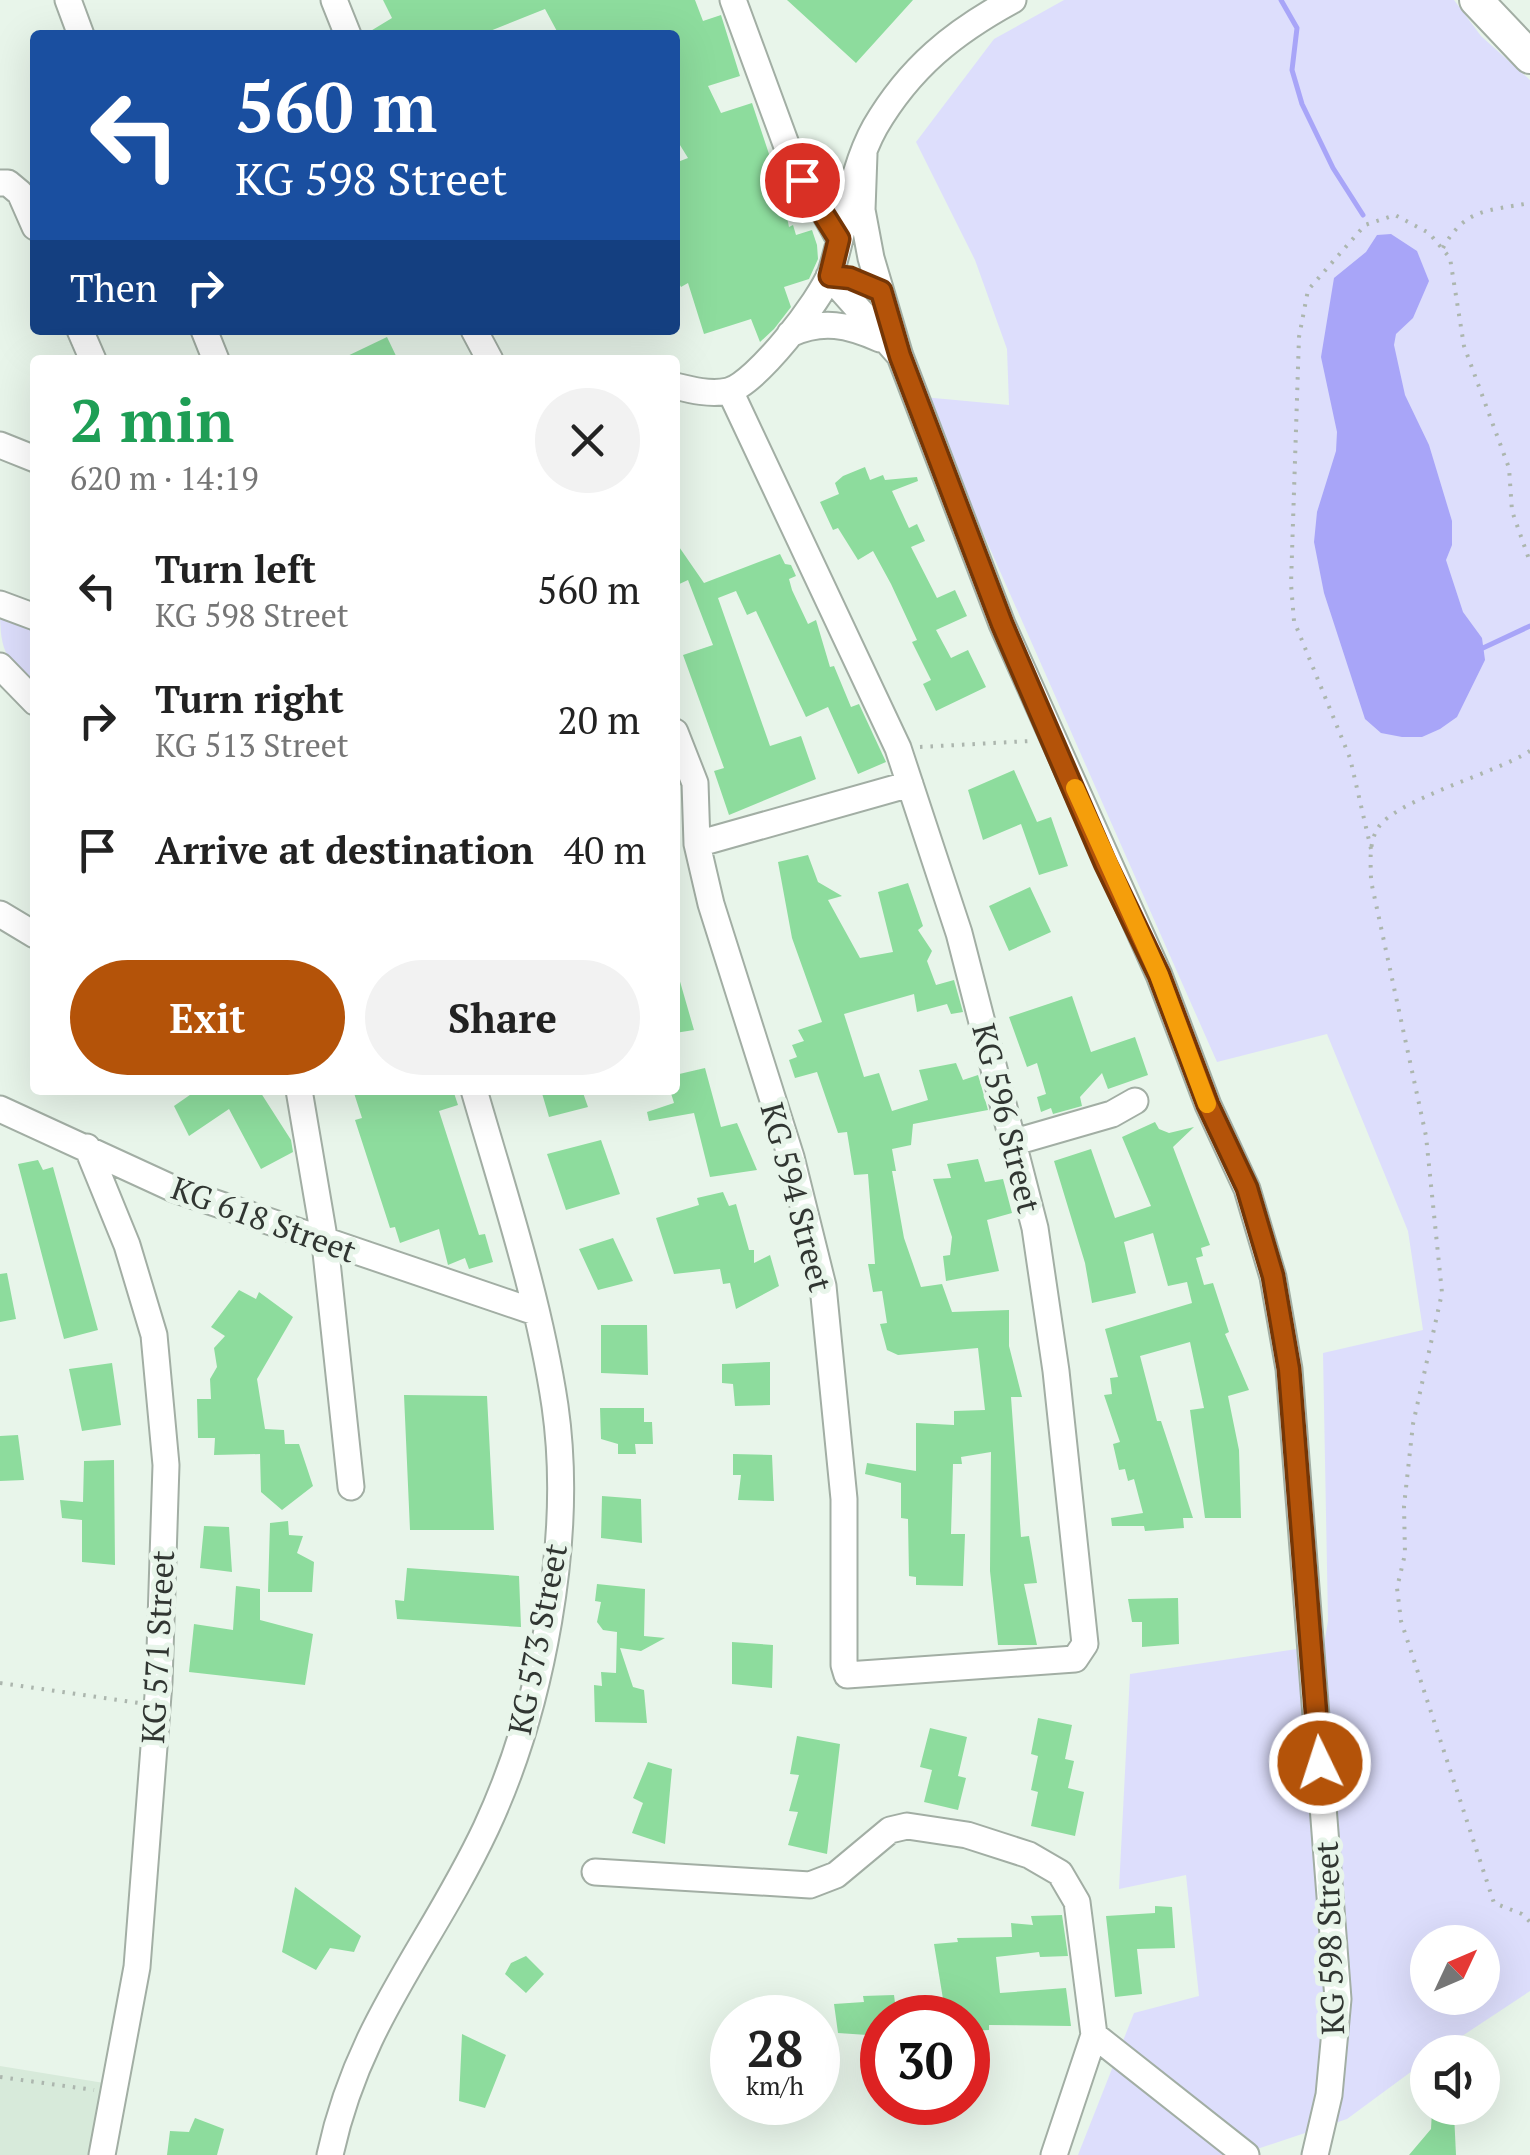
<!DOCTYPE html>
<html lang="en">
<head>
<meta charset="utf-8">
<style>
  :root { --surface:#fff; --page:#f2f2f2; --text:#222; --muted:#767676; --accent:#b45309 }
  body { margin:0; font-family:"PT Serif",serif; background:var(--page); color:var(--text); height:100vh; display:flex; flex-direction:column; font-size:38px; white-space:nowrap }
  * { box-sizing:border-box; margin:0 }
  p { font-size:32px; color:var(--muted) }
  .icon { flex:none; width:55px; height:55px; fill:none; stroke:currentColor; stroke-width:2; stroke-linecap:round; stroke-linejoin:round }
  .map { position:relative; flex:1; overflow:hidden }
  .panel { position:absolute; left:30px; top:355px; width:650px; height:740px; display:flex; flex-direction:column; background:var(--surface); border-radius:10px; box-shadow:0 10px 40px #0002 }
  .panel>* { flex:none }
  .banner { position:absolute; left:30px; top:30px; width:650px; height:305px; border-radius:10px; box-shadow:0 10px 40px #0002; background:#1a4fa0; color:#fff; overflow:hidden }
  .needle { width:65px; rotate:46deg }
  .buttons { position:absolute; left:1410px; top:1925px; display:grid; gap:20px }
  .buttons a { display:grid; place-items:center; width:90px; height:90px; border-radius:50%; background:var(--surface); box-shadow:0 10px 40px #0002; font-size:50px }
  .speed { position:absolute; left:710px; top:1995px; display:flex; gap:20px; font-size:50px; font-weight:700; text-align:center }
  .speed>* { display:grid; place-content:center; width:130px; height:130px; border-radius:50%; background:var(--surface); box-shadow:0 10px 40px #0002; line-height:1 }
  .speed small { font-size:25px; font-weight:400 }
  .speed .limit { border:15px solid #d22; background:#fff; color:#111 }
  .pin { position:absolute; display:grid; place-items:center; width:85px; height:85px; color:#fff; margin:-42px; border:5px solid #fff; border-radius:50%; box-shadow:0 2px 10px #0007 }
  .me { position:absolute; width:110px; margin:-55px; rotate:356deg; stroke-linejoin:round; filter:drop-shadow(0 0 8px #0008) }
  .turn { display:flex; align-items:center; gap:35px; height:210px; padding:0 40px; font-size:45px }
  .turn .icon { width:130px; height:130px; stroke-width:2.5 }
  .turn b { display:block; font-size:70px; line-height:85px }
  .then { display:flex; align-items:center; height:95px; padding:0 40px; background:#0003; gap:20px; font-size:38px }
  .round { display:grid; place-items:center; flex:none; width:105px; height:105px; border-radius:52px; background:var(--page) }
  .overview { display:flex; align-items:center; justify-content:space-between; height:170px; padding:0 40px }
  h1 { font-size:60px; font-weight:700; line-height:75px; color:#1e9e55 }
  .action { display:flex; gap:20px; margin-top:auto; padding:20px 40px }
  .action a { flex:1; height:115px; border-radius:60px; background:var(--accent); color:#fff; font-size:40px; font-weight:700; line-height:115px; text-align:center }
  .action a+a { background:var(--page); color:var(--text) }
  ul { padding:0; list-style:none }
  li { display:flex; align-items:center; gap:30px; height:130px; padding:0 40px }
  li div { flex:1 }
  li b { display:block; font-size:38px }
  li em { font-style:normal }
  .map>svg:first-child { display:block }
</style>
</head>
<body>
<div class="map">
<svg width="1530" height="2155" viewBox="0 0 1530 2155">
  <rect width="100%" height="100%" fill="#e8f5ea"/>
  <path fill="#d7eada" d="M0,2066L104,2083L88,2155H0Z"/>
  <path fill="#dddefc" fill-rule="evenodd" d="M1064,0H1454L1481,36L1530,80V1991L1438,2052H1428L1427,2060L1347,2119L1239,2155H1078L1134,2013L1199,1996L1186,1875L1119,1889L1130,1674L1324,1645L1328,1621L1323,1353L1423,1330L1408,1231L1327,1034L1217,1062L923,397L1009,405L1007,349L975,260L916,142L994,39ZM1428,1942H1482V1998H1428Z
    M0,606L35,620V686C3,657 0,649 0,606Z"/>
  <path fill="#a8a5f8" d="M1391,234L1417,251L1429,281L1413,318L1396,334L1394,345L1405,395L1429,445L1452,521V545L1446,560L1463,612L1482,638L1485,660L1457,717L1440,729L1422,737H1402L1381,733L1365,719L1324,593L1314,542L1317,512L1336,451L1337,432L1321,357L1334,278L1366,252L1377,235Z"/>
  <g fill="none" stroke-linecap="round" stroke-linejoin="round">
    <path stroke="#a8a5f8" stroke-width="5" d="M1281,0L1297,28L1292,70L1302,104L1333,168L1363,215
      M1483,648L1530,626"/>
  </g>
  <path fill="#8ddc9d" d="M383,0H695L703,21L721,15L740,76L708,86L721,113L752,103L775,172H783L790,187L781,190L789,227L793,225L796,235L812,230L817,245L818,259L809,279L784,287L791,307L774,329L760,342L751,319L704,334L688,283L681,287L675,276V163L688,158L675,137V35H559L545,9L490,31L492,35H364L392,18Z
    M787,0H913L856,63Z
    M387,337L398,360H339Z
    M865,467L870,480L883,475L885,480L917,477L918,481L892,491L909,528L917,524L925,541L911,547L937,598L955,590L967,616L936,630L951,658L968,650L986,687L936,711L923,684L931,680L912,642L917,640L891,584L873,551L858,560L838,528L833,530L820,502L839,494L835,483L843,476Z
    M675,541L704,583L780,554L785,564L791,565L796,576L789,579L792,590L808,624L816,620L830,667L834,666L851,707L859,704L886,762L858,774L828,707L806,717L756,611L747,615L736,591L718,598L770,746L801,736L816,779L729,815L714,771L724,768L683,655L713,645L688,580L675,586Z
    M1014,770L1037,822L1051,817L1068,866L1039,875L1021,824L983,840L968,790Z
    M808,855L818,882L842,896L828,900L860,958L893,952L878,892L908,883L923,926L918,930L932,951L927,961L936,985L954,980L963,1012L951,1014L947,1004L917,1012L914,994L844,1014L864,1077L879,1073L892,1111L928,1100L919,1070L956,1063L963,1080L978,1075L981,1085L988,1110L913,1124L911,1145L892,1149L896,1171H892L904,1238L921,1287L942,1284L952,1312L1009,1310V1346L1022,1397H1011L1021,1537L1029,1536L1037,1583L1024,1584L1037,1645H998L990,1571L991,1452L961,1457L962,1464H953L951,1534H965L963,1586L916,1585V1577L909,1576L908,1519L901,1518V1483L865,1474L867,1463L916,1471V1423L954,1425V1411L985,1410L978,1348L898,1355L887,1350L880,1324L887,1323L882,1291L873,1292L868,1264H875L868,1174L854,1175L847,1132L838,1133L817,1072L795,1078L789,1060L797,1057L792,1045L804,1041L798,1030L822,1022L792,938L778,862Z
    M1030,887L1051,932L1009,951L989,906Z
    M679,978L694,1030L675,1033V979Z
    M1072,996L1091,1052L1135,1037L1148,1075L1108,1089L1102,1073L1080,1097L1082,1106L1053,1114L1051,1108L1041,1112L1037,1097L1046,1094L1037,1063L1027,1067L1009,1017Z
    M705,1068L721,1127L737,1123L757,1170L710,1177L694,1113L649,1121L647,1112L674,1103L670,1090H675V1075Z
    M197,1090H259L291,1140L293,1152L261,1169L229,1109L189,1136L174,1106Z
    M353,1090H453L458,1105L439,1111L479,1235L485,1234L493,1262L469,1269L465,1258L448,1265L439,1229L400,1243L395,1227L390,1228L355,1120L362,1118Z
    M541,1090H582L588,1107L549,1117Z
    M1155,1122L1159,1129L1169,1133L1194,1127L1173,1147L1210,1245L1201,1248L1203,1256L1196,1258L1204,1285L1213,1283L1229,1332L1225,1334L1249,1390L1228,1396L1239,1450L1241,1518H1205L1190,1410L1204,1408L1190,1342L1140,1356L1157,1421H1161L1193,1518H1183L1184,1528L1145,1531L1144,1526H1112L1111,1518L1143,1513L1134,1479L1128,1481L1125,1469L1119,1470L1113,1444L1120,1442L1104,1395L1112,1394L1110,1378L1118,1377L1105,1329L1192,1303L1187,1282L1168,1286L1153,1233L1124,1242L1136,1293L1092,1303L1085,1263L1054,1161L1091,1149L1115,1218L1151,1206L1122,1137Z
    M601,1140L620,1194L566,1210L547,1154Z
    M978,1159L985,1182L1003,1179L1012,1213L987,1220L999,1271L946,1281L943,1256L950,1255L952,1237L933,1179L951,1178L947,1164Z
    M38,1160L43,1170L53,1167L98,1330L64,1339L18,1164Z
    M723,1192L729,1206L736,1204L749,1250H754V1263L770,1255L779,1286L736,1309L730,1283L723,1284L720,1269L674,1274L656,1218L699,1205L697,1198Z
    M613,1238L633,1281L598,1290L579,1249Z
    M7,1273L16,1319L0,1322V1274Z
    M239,1290L256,1299L259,1292L293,1317L257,1379L265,1429L284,1430L285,1444H299L313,1486L282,1510L261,1492L260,1454L214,1455L215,1438H198L197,1399H211L210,1379L217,1367L214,1348L225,1336L211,1327Z
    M601,1325H647L648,1375L601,1373Z
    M770,1362V1405L735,1406L733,1384L722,1383V1364Z
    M112,1363L121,1425L82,1431L69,1369Z
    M404,1395L487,1396L494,1530H410Z
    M600,1408H644V1422H652L653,1444H635L636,1454H618V1444L601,1439Z
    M18,1435L24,1480L0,1481V1436Z
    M733,1454L772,1455L774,1501L738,1500L741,1475H733Z
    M114,1460L115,1565L82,1562V1520L62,1518L60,1500L83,1502L84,1461Z
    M602,1496L641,1499L642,1543L601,1538Z
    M288,1521L289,1535L303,1536L297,1553L314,1562L312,1592H268L270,1523Z
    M204,1526L229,1527L232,1572L200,1568Z
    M407,1568L519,1576L521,1627L397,1619L395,1600L404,1601Z
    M597,1584L645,1589L644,1636L665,1638L641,1651L620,1648L633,1687L644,1690L647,1723L595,1722L594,1685L602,1686L601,1672L616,1673L617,1632L603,1630L597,1622L601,1602L595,1601Z
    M236,1586L260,1589V1620L313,1634L305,1685L189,1672L194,1624L233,1630Z
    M1178,1598L1179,1644L1142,1647V1622H1132L1128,1599Z
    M732,1642L773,1645L772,1688L732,1684Z
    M1038,1718L1072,1725L1065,1759L1074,1761L1068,1788L1084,1792L1075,1836L1031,1826L1038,1792L1031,1790L1038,1756L1031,1754Z
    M930,1728L967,1737L958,1776L966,1778L958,1810L924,1802L932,1770L920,1767Z
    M797,1736L840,1744L827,1854L788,1845L798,1812L789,1811L799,1775L790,1774Z
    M648,1762L672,1769L665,1844L632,1833L643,1803L633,1798Z
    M295,1887L361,1936L354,1952L330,1948L316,1970L282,1952Z
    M1155,1906L1172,1907L1175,1948L1137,1949L1142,1994L1115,1997L1106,1916L1155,1913Z
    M1062,1915L1068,1956L1040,1957L1039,1952L996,1957L1000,1993L1066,1988L1071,2026L989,2025V2030L968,2031V2018H928L926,1999H943L934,1944L958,1942L957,1938L1012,1937L1011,1923L1033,1925L1031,1916Z
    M526,1956L544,1974L526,1993L505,1974L511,1963Z
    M894,1995L897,2018H882V2036L838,2033L834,2004L864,2002L863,1996Z
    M462,2034L506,2055L485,2108L459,2101Z
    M1432,2111L1454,2113L1456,2155H1409L1431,2129Z
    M195,2118L224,2129L217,2155H167L170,2131L189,2132Z"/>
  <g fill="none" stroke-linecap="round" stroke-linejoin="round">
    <g stroke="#a2aea4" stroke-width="29">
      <path id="minor" d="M68,0L81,35
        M334,0L348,35
        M733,0L786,144L839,239
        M864,154L862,210L871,258L900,356L1002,624L1159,975L1208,1105L1247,1189L1273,1277L1289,1369L1338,1999L1329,2095L1315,2155
        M0,183H8L20,193L35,227
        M829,276L900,356
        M80,330L93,360
        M204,330L216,360
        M474,330L490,360
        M790,334C823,319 848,325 880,339
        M675,386C691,390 711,395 728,391C756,384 821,300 831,272C846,225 851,170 875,127C910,67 954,32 1013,0
        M0,445L35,459
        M0,604L35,617
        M0,666L35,702
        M675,732L695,783L697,844L711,904L791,1157L823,1286L844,1499V1665L847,1675L1075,1659L1085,1644L1056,1371L1035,1228L959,933L898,748L730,391
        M697,844L910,784
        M0,914L35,935
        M299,1090L325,1243L351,1487
        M0,1109L174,1189L535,1312
        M1015,1142L1112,1114L1135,1101
        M87,1147L127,1245L154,1335L166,1465L159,1682L137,1967L102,2155
        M595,1872L810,1885L836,1875L890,1830L907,1826L967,1835L1029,1855L1060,1873L1077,1902L1094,2035L1054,2155
        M1094,2035L1246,2155
        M330,2155C358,2023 431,1945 486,1828C542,1708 574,1538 555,1406C539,1299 504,1194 474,1090"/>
    </g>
    <g stroke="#a2aea4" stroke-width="36">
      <path id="major" d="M1476,0L1530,57"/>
    </g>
    <path stroke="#acb6ae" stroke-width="4" stroke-dasharray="2.5 8" stroke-linecap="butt" d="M1443,248C1465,208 1488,211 1530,203
      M920,747L1030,741
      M1530,751C1496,773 1395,800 1378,828C1368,844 1371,863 1371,881L1426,1136L1442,1293L1413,1424L1404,1506L1405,1554L1397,1588L1401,1621L1494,1903L1522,1914L1530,1922
      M1371,849L1350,758L1294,621L1291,584L1299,337L1308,290L1365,225L1395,215L1429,233L1450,258L1464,346L1509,468L1512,511L1530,562
      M0,1683L139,1703
      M0,2077L94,2090"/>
    <use href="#minor" stroke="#fff" stroke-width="25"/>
    <use href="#major" stroke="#fff" stroke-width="32"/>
  </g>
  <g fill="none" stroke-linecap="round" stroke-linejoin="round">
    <g stroke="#753606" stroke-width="25">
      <path id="route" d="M802,180L839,239L830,276L850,278L881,291L900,356L1002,624L1105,863L1159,975L1208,1105L1247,1188L1273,1276L1289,1369L1320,1763"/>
    </g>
    <use href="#route" stroke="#b45309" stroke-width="18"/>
    <path stroke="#f59e0b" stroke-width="18" d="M1075,788L1159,975L1207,1104"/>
  </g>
  <g text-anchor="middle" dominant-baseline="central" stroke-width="10" stroke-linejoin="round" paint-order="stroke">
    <g font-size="32" fill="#313632" stroke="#e8f5ea">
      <text transform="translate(1007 1118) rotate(76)">KG 596 Street</text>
      <text transform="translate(797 1197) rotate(75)">KG 594 Street</text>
      <text transform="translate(264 1219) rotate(20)">KG 618 Street</text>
      <text transform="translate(537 1639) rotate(-79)">KG 573 Street</text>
      <text transform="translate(157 1647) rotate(-87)">KG 571 Street</text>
      <text transform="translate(1329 1938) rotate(-92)">KG 598 Street</text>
    </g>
  </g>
</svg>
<div class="buttons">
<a><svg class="needle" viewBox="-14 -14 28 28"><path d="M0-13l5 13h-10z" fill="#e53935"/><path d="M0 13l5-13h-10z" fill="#767676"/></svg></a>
<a><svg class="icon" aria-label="sound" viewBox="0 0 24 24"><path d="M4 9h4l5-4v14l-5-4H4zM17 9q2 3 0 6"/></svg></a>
</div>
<div class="speed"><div>28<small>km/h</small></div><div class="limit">30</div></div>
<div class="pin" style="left:802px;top:180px;background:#d93025"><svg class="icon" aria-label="arrive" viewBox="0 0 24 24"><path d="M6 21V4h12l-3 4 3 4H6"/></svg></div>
<svg class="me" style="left:1320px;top:1763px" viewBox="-20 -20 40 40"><circle r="17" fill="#b45309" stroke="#fff" stroke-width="3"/><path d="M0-11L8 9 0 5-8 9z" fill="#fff"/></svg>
<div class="banner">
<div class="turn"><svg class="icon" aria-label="left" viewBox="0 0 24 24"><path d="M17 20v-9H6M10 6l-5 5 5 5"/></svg><div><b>560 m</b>KG 598 Street</div></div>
<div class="then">Then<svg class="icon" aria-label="right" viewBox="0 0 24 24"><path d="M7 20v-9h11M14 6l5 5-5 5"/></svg></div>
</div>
<section class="panel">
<div class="overview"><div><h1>2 min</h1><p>620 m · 14:19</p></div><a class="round"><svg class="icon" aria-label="close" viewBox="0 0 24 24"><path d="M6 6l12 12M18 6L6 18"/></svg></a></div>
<ul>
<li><svg class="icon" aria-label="left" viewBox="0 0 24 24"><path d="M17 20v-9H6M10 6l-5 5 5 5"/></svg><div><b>Turn left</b><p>KG 598 Street</p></div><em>560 m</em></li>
<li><svg class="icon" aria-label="right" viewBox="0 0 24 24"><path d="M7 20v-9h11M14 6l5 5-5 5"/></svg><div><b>Turn right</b><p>KG 513 Street</p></div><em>20 m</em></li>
<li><svg class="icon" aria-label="arrive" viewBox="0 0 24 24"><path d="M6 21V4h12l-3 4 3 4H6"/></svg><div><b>Arrive at destination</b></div><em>40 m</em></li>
</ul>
<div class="action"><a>Exit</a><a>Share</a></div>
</section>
</div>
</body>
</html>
